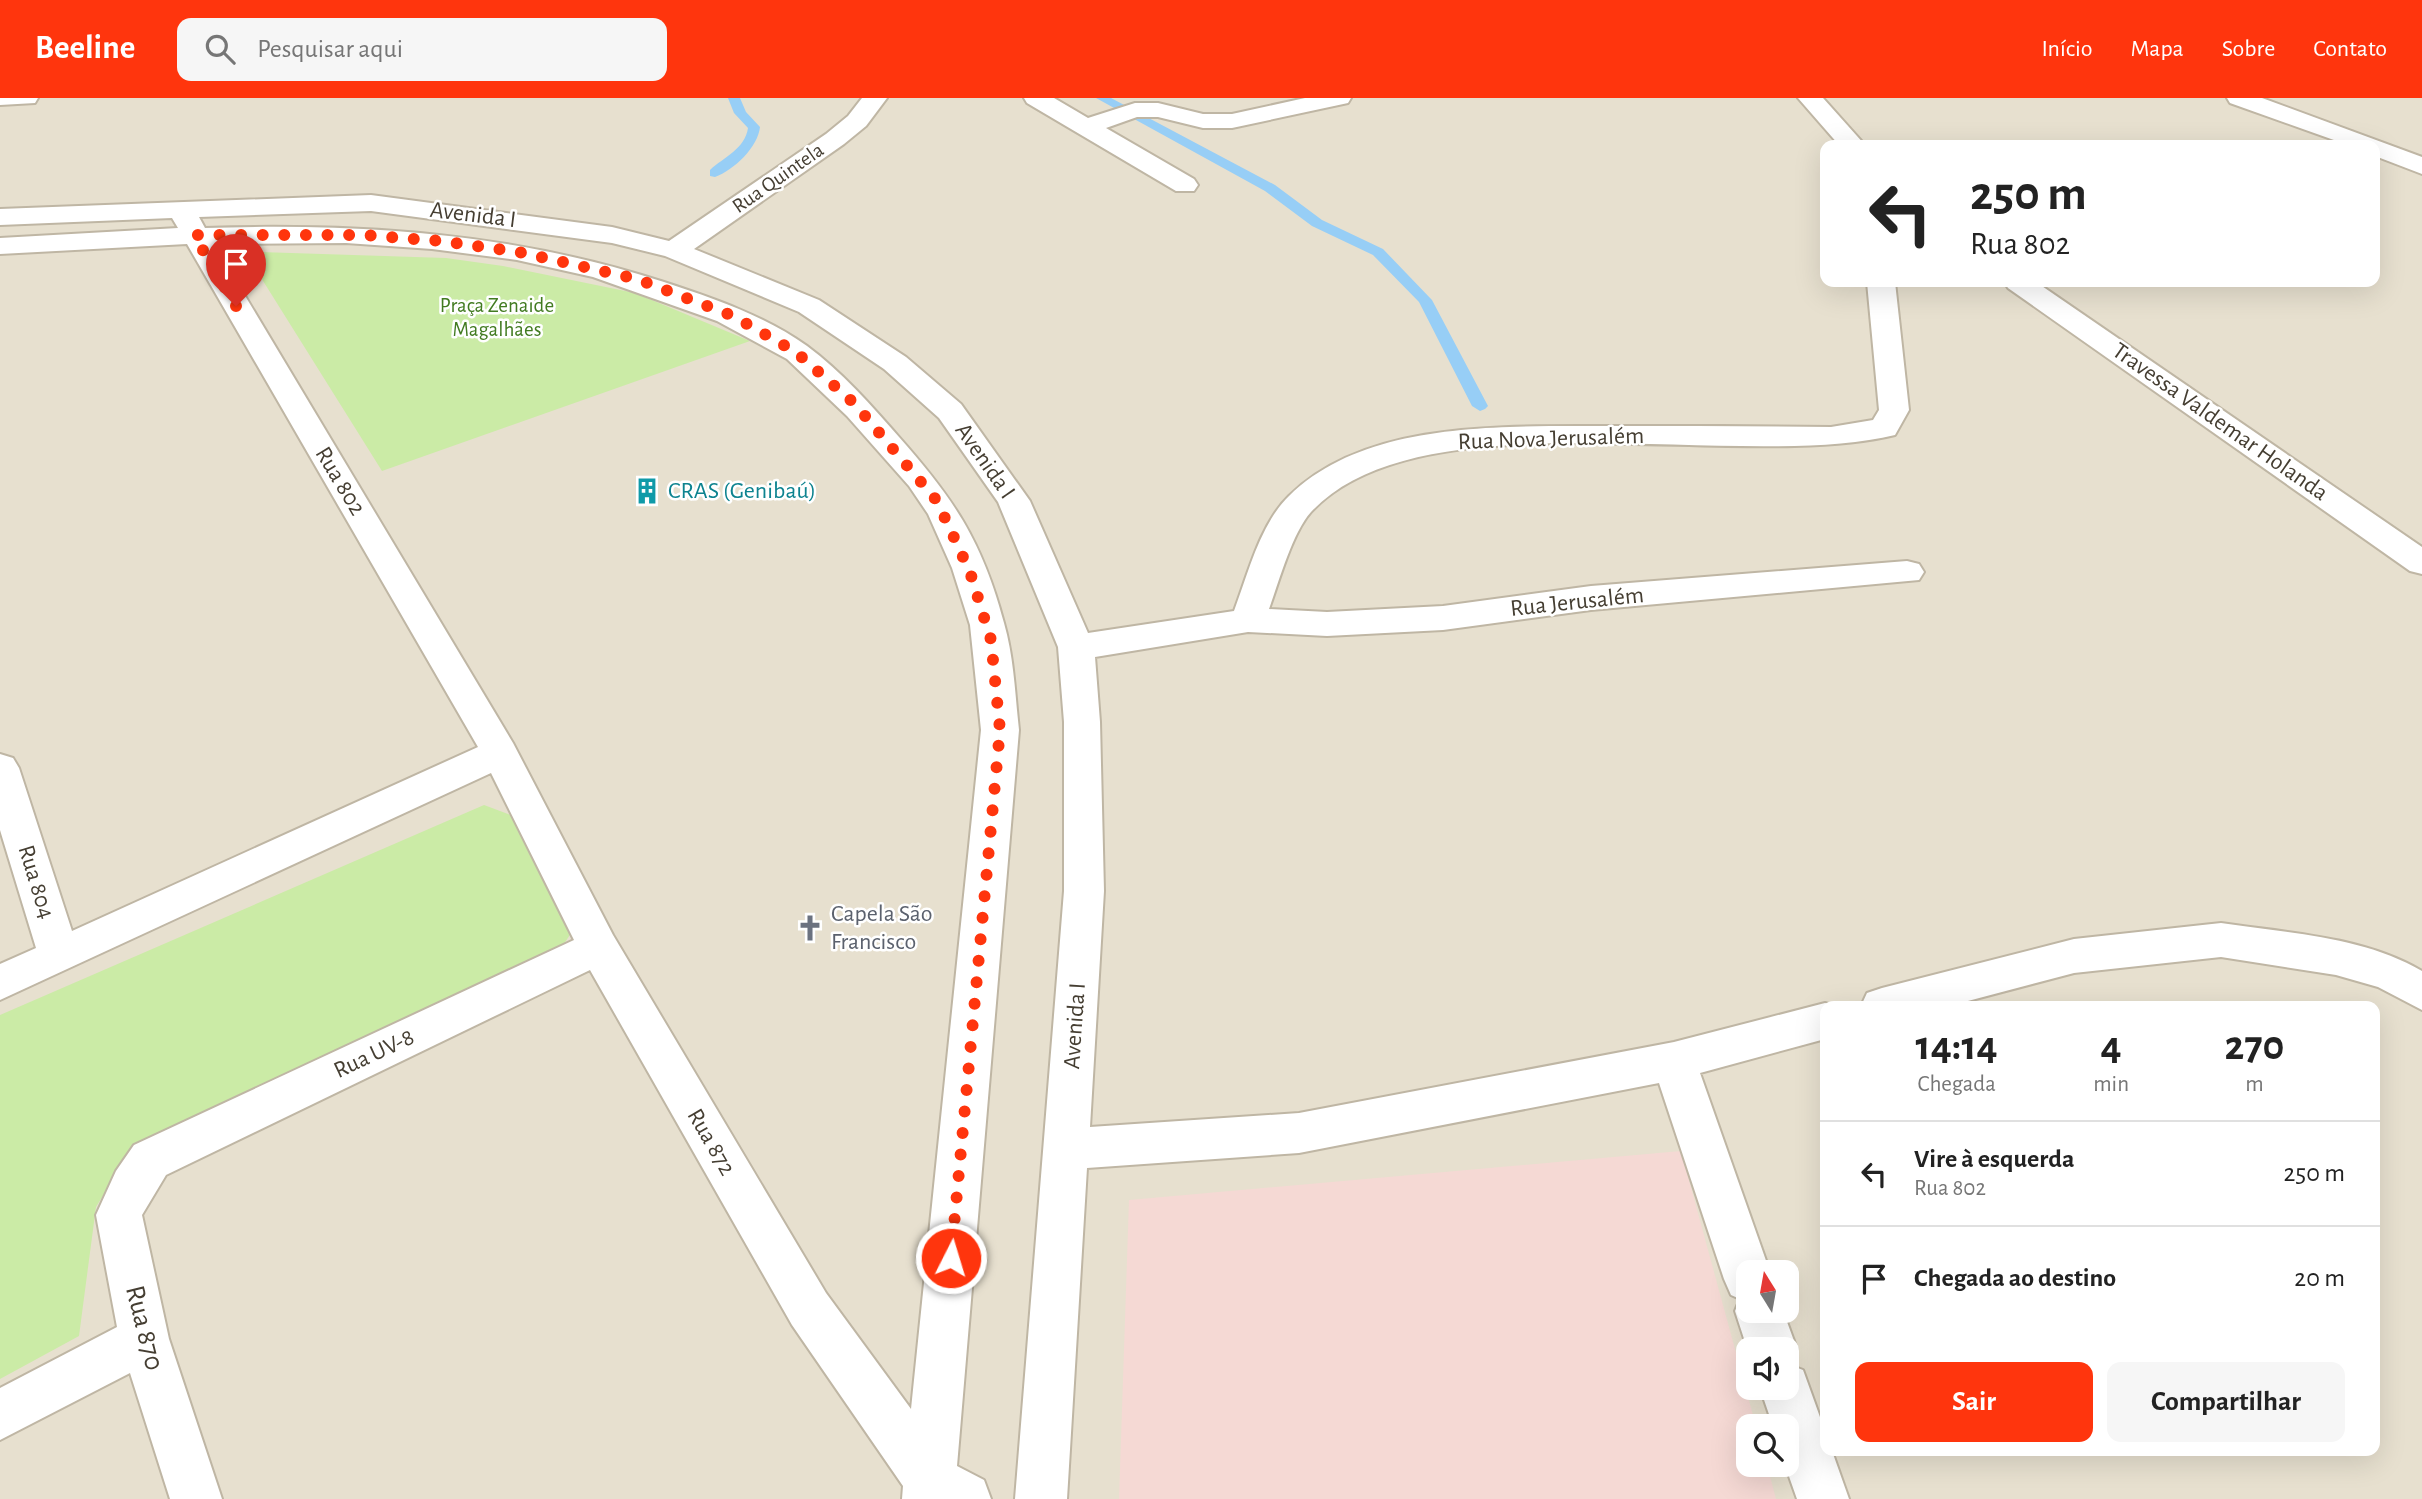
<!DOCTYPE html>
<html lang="pt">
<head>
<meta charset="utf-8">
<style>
  :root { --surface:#fff; --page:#f6f6f6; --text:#222; --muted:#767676; --line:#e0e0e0; --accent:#ff350d }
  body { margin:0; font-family:"Alegreya Sans",sans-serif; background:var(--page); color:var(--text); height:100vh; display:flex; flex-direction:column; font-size:26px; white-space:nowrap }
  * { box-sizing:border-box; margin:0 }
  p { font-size:23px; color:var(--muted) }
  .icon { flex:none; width:38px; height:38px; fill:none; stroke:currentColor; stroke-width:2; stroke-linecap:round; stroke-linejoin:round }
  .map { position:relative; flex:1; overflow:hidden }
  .drawer { position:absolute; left:1820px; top:903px; width:560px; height:455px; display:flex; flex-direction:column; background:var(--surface); border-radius:14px; box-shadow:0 7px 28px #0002 }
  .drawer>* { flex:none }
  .banner { position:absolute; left:1820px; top:42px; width:560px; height:147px; border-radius:14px; box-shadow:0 7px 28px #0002; background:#fff; color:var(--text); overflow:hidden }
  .needle { width:46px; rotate:349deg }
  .fabs { position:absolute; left:1736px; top:1162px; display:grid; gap:14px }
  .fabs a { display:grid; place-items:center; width:63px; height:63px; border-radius:14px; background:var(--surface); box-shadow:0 7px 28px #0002; font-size:35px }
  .pin { position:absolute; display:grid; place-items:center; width:60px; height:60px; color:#fff; margin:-72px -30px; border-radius:50% 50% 50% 0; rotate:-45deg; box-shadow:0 0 7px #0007 }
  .pin .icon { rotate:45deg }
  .me { position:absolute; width:77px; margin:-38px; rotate:5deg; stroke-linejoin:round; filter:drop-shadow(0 0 5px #0008) }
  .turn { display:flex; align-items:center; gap:24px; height:147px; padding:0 35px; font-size:32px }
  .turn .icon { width:91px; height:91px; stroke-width:2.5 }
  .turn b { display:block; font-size:49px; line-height:60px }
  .eta { display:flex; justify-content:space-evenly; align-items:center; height:119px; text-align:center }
  .eta b { font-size:42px; font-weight:700; line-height:49px }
  .button { display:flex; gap:14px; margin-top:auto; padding:14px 35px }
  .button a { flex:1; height:80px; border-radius:14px; background:var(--accent); color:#fff; font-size:28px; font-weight:700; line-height:80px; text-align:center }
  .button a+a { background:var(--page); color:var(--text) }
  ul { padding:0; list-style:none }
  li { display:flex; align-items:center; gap:21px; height:105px; padding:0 35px; border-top:2px solid var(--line) }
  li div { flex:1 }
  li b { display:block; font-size:26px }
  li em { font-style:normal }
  header { display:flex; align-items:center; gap:42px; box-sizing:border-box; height:98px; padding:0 35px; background:var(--accent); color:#fff }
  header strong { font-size:33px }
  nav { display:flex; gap:38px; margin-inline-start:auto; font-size:24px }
  .search { width:490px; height:63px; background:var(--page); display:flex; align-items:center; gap:18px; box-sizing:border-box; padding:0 24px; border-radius:14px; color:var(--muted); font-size:26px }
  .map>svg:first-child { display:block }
</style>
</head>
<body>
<header>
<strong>Beeline</strong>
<div class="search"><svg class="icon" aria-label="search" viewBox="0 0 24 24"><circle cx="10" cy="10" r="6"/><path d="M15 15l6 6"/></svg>Pesquisar aqui</div>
<nav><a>Início</a><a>Mapa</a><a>Sobre</a><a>Contato</a></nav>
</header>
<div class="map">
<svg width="2422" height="1401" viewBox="0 0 2422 1401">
  <rect width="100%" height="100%" fill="#f3eee2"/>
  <path fill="#e7e0cf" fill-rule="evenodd" d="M0,0H2422V1401H0ZM1825,47H2375V184H1825ZM1825,908H2375V1353H1825ZM1748,1174H1787V1213H1748ZM1748,1251H1787V1290H1748ZM1748,1328H1787V1367H1748Z"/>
  <path fill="#f5d9d4" d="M1681,1053L1756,1328H1748V1367H1767L1776,1401H1119L1129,1102Z"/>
  <path fill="#cbeba6" d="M260,154L446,160L503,168L635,195L750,243L382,373L250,162Z
    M484,707L519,720L581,820L556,858L127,1058L96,1109L79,1238L0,1281V917Z"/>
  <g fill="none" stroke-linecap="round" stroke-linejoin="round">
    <path fill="#97cef6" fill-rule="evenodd" d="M728,0H740L746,14L760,29C758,49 734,72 715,79L710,78V72C724,59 745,51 748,30L734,15Z
      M1096,0H1111L1275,87L1322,122L1383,151L1432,202L1488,308L1485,311L1480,313L1472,308L1419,204L1373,157L1312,128L1265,93Z"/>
    <g stroke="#bfb6a4" stroke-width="4">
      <path id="minor" d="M0,0H38L35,5L0,7Z
        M862,0H887L866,28L844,46L694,151L819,202L906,259L961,306L1030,403L1088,535L1234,513C1248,476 1260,426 1289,398C1368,320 1511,329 1613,328C1686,328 1758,328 1831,329L1873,322L1879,312L1867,184H1895L1909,312L1895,337C1741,375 1421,295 1311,414C1292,435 1279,484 1269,511L1327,514L1443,508L1591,488L1907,463L1919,466L1924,474L1919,482L1591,512L1443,532L1327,538L1248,534L1095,559L1100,624L1104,793L1090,1029L1299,1015L1674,944L1825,905L1835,908H1825V941L1700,975L1770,1174H1748V1213H1783L1797,1251L1790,1267L1803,1272L1825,1333V1353H1832L1849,1401H1797L1785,1367L1787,1328H1773L1760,1290H1787V1251L1748,1253L1735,1213L1740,1201L1731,1197L1724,1181L1659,985L1299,1055L1087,1070L1067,1401H1015L1064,793V624L1058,549L998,404L939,320L884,271L799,214L665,158L612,145L371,113L199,119L205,130C361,125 514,135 664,184C713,200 765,218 807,248C842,274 871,307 899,339C954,401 982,443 1004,525C1014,560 1015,596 1019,632L957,1368L984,1382L991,1401H902L903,1388L792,1227L590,872L166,1077L142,1117L169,1241L222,1401H170L130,1275L0,1342V1290L117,1229L96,1117L116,1073L134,1047L574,842L491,675L0,902V866L36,850L0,732V656L13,660L19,670L72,833L478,649L187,146L0,156V140L178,130L172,120L0,127V111L371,97L612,129L669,143L826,36L848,18ZM346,145L432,151L517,162L593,179L717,223L787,261L847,318L909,388L928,416L952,470L970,527L981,632L911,1311L826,1195L613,837L513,645L214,146Z
        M1024,0H1054L1088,20L1135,5H1158L1203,16H1232L1305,0H1351L1348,5L1232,30H1203L1158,19H1137L1106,30L1194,81L1198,87L1194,93H1176L1027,5Z
        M1798,0H1823L1865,47H1839Z
        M2227,0H2262L2422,59V76L2375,58V47H2348L2230,5Z
        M2004,184H2036L2422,449V476L2410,473L2008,190Z
        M2221,825C2287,835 2363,838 2422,873V912L2378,889L2336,877L2221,859L2074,875L1949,908H1861L1867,895L1882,890L2074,841Z"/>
    </g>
    <use href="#minor" fill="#fff" fill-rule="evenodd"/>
  </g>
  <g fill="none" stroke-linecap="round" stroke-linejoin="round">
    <path stroke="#ff350d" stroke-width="12" stroke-dasharray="0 21.6" d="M236,208L194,137H363L441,143L519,154L637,181L733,218L796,254L855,306L937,403L970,474L991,542L1000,632L951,1160"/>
  </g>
  <defs>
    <g id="building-bare" transform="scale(2.1)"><path d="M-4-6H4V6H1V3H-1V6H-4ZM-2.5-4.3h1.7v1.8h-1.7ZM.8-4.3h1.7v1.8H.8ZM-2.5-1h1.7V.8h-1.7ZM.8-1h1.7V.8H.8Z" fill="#0f9aa8" stroke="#fff" stroke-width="2.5" paint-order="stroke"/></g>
    <g id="church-bare" transform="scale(2.1)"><path d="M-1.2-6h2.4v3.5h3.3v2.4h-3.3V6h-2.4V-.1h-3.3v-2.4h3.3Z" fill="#6b7280" stroke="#fff" stroke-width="2.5" paint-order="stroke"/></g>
  </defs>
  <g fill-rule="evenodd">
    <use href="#building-bare" x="647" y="393"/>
    <use href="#church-bare" x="810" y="830"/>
  </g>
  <g text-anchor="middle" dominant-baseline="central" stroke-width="5" stroke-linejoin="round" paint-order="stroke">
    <g font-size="21" fill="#453e32" stroke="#fff">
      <text transform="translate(778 80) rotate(-35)">Rua Quintela</text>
    </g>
    <g font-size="21" fill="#427b21" stroke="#fff">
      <text x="497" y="207">Praça Zenaide<tspan x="497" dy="24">Magalhães</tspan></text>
    </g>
    <g font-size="24" fill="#453e32" stroke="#fff">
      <text transform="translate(473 117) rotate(7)">Avenida I</text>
      <text transform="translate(2220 324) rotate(35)">Travessa Valdemar Holanda</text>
      <text transform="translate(1551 341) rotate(-2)">Rua Nova Jerusalém</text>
      <text transform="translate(985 363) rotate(55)">Avenida I</text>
      <text transform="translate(340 383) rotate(59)">Rua 802</text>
      <text transform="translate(1577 504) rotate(-6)">Rua Jerusalém</text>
      <text transform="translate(36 784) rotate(73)">Rua 804</text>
      <text transform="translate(1075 928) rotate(-86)">Avenida I</text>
      <text transform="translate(374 956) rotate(-25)">Rua UV-8</text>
      <text transform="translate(711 1044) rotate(60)">Rua 872</text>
    </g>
    <g font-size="24" fill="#0d838f" stroke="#fff" text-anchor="start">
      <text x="668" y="393">CRAS (Genibaú)</text>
    </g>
    <g font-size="24" fill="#5b616d" stroke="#fff" text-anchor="start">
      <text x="831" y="816">Capela São<tspan x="831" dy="28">Francisco</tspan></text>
    </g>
    <g font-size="28" fill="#453e32" stroke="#fff">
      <text transform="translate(144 1230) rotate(76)">Rua 870</text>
    </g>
  </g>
</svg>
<div class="fabs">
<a><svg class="needle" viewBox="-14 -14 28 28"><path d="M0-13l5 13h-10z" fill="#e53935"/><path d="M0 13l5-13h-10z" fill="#767676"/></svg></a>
<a><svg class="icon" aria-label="sound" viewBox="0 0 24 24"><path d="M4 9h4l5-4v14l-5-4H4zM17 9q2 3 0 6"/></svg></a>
<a><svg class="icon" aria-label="search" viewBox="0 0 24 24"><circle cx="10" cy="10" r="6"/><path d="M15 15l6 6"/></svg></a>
</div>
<div class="pin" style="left:236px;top:208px;background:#d93025"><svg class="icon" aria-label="arrive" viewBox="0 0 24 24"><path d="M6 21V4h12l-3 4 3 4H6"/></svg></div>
<svg class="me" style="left:951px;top:1160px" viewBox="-20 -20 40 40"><circle r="17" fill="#ff350d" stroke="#fff" stroke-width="3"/><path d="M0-11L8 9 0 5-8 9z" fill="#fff"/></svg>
<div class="banner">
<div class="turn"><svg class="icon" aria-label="left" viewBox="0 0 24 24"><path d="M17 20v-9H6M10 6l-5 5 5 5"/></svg><div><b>250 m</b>Rua 802</div></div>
</div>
<section class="drawer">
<div class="eta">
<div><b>14:14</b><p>Chegada</p></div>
<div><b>4</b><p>min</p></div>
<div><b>270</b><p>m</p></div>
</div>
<ul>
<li><svg class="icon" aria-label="left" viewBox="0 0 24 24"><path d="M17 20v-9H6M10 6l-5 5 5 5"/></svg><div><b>Vire à esquerda</b><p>Rua 802</p></div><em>250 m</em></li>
<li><svg class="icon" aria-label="arrive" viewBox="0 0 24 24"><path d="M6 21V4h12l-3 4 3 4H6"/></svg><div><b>Chegada ao destino</b></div><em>20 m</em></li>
</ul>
<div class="button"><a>Sair</a><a>Compartilhar</a></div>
</section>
</div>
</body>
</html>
